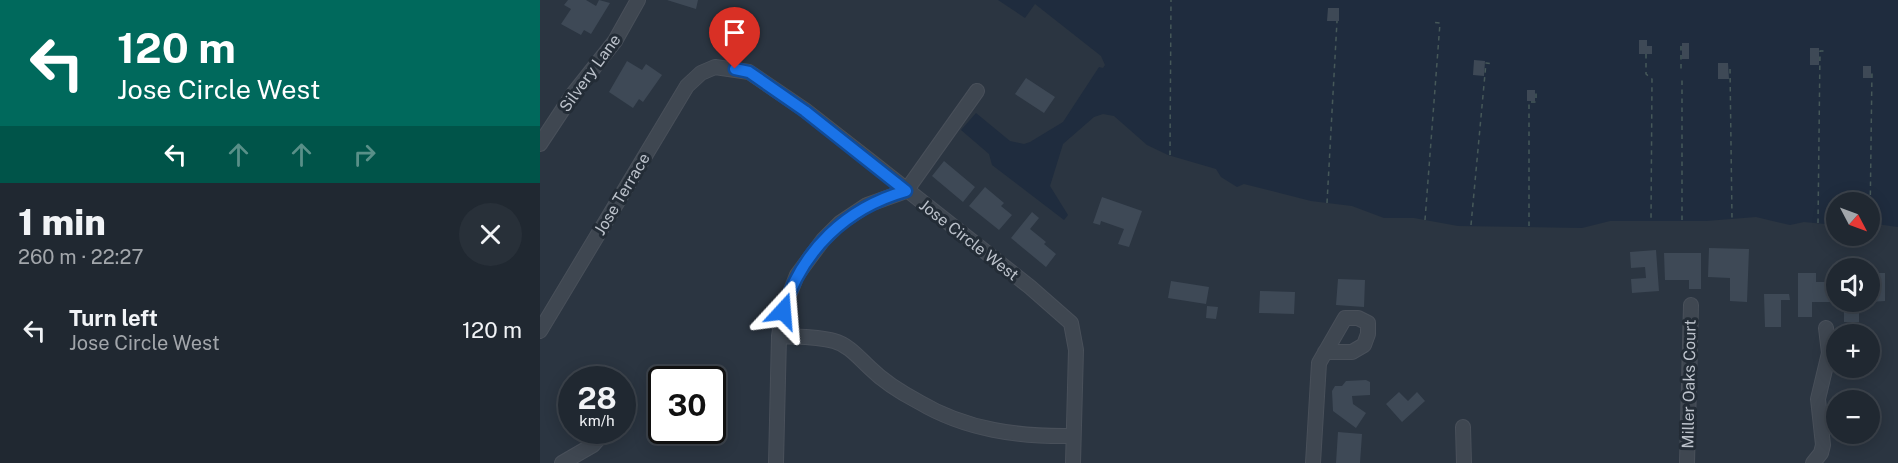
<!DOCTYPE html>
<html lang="en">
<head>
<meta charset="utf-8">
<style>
  :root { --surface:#202831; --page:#283039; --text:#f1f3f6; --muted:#a2a6ab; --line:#3d444d }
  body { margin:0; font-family:"Public Sans",sans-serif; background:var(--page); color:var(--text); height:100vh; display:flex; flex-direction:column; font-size:22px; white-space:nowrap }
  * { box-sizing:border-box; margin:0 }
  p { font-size:20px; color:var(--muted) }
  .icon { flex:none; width:33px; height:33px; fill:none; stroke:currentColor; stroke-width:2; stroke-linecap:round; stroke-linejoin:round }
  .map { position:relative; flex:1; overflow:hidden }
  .panel { display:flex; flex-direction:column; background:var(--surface); width:540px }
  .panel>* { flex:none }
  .top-card { background:#00695c; color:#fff; overflow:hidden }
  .needle { width:39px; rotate:131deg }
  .controls { position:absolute; left:1286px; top:192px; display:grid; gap:12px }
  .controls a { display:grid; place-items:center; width:54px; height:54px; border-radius:50%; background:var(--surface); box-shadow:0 3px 15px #0003,0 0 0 2px var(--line); font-size:30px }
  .speed { position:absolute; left:18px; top:366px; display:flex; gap:12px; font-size:30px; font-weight:700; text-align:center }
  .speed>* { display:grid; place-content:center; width:78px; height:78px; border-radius:50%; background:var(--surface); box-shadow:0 3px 15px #0003,0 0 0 2px var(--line); line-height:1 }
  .speed small { font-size:15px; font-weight:400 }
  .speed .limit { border:3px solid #111; border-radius:9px; background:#fff; color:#111 }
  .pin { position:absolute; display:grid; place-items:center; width:51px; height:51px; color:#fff; margin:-62px -26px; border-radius:50% 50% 50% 0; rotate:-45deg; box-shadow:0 0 6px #0007 }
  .pin .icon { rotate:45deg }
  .me { position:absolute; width:66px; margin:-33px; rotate:19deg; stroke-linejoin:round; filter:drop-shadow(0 0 4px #0008) }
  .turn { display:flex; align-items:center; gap:21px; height:126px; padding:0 18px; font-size:27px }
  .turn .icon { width:78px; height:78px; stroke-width:2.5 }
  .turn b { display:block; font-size:42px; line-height:51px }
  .lanes { display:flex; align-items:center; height:57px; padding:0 18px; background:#0003; justify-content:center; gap:30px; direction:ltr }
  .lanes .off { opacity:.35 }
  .round { display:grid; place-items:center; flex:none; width:63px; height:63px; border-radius:32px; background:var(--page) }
  .head { display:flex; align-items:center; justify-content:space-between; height:102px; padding:0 18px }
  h1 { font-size:36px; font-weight:800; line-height:45px }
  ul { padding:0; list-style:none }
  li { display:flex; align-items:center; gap:18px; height:90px; padding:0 18px }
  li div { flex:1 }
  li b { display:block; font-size:22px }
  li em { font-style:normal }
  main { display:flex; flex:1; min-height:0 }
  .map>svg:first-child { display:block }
</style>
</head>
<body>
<main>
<section class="panel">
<div class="top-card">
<div class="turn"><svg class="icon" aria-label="left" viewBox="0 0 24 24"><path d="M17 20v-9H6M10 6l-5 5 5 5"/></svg><div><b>120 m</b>Jose Circle West</div></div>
<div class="lanes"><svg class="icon" aria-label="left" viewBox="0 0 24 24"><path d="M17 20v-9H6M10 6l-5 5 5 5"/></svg><svg class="icon off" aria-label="ahead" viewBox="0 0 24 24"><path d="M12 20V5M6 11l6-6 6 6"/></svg><svg class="icon off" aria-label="ahead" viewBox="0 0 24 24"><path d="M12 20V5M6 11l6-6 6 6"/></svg><svg class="icon off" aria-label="right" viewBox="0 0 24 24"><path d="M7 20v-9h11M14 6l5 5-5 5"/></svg></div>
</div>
<div class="head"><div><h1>1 min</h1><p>260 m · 22:27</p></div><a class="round"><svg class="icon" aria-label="close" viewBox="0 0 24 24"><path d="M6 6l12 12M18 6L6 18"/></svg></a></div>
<ul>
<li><svg class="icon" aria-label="left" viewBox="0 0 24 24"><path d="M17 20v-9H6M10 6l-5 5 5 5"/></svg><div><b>Turn left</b><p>Jose Circle West</p></div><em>120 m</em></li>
</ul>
</section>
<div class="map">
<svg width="1358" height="463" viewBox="0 0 1358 463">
  <rect width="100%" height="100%" fill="#2b3541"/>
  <path fill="#1f2c3e" d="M458,0H1358V227L1329,223V202H1296V225L1264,222L1250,225L1216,217L1166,221H1070L1042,228L918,226L874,218H844L812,206L771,201L704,184L697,187L681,177L676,169L628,155L607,145L574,116L563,114L554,117L523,144L510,186L528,215L524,220L452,165L449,154L421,130L436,113L470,141L484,144L490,142L523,122L559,67L563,68L565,65L561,56L495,4L485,18Z"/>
  <path fill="#3e4956" d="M28,0H46L56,6L59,0L70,3L51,34L44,30L41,35L21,24L31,9L24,5Z
    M127,0H158L156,9Z
    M788,8H799V21H787Z
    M1099,40H1107V46H1112V54H1099Z
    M1142,43H1149V59H1142Z
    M1270,48H1279V65H1270Z
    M934,60L945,61L944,76L933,75Z
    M87,61L102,70L106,64L122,75L103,102L99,99L93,108L69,92Z
    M1178,63H1188L1189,79H1178Z
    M1323,66H1331V78H1323Z
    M486,78L515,97L504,113L475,94Z
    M987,90H995V101H987Z
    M404,161L435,187L423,202L392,176Z
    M445,187L464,203L461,206L472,215L459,230L429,206Z
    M562,197L602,211L589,247L578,244L584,229L561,221L560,225L553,223Z
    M492,212L499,218L490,229L506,242L504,244L516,254L506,267L471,238Z
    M1169,248L1209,249L1207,302L1190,301V278L1168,277Z
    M1116,250L1119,291L1092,293L1091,279L1106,278L1105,267L1091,268L1090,252Z
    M1124,253H1161V289H1149V280H1125Z
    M1258,273H1276V282H1296V302H1272V317H1258Z
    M1329,273H1345V301L1329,302Z
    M798,279L825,280L824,307L796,305Z
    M631,281L669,287L666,304L628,298Z
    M720,291L755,292L754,314L719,313Z
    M1224,294H1249L1250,300H1241V327H1225Z
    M1304,302H1319V322H1304Z
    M667,306L678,307L676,319L666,318Z
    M826,380L830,382V395L812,396L813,404L826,413L816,428L793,411L792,391L795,386H802L806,381Z
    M859,392L868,401L877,392L885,401L862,422L846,404Z
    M798,432L822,434L820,463H796Z"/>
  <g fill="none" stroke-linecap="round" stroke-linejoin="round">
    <g stroke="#49505a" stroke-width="16">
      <path id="minor" d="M0,144L33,94L75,41L98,0
        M0,331L147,86L161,73L175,67L209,72L265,110L333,163L490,287L531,323L536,350L533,463
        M239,336C257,337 276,336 294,341C309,345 319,358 330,368C344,382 362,393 379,402C426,430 479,437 533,436
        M923,427L924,463
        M22,463L53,445L66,430
        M236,463L239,336L243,311L257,275L283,240L300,223L327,205L366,191L437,91
        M773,463L779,363L805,318H818L828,323V334L824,345L812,352H785
        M1147,463L1151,305
        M1273,463L1281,453L1283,445L1278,399L1289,353L1286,328"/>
    </g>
    <path stroke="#465859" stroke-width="1.5" stroke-dasharray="4.5 4.5" stroke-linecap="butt" d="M1141,46V71
      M1106,54V74L1112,79L1111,221
      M1190,69L1192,218
      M630,155L631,0
      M787,203L797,21
      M885,220L900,23L891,22
      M1142,220V77
      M1330,222L1332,69
      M1278,223L1280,51H1287
      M931,225L946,63L954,64
      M989,226V102H996V93H998"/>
    <use href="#minor" stroke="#3f4751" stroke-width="14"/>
  </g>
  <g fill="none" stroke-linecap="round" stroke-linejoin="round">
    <g stroke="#114b97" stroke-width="15">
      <path id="route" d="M195,69L209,72L265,111L366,191C306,208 262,250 243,311"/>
    </g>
    <use href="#route" stroke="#1a73e8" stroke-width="10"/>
  </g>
  <g text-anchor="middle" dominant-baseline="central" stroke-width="6" stroke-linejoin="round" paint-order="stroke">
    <g font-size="16" fill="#bcc2cb" stroke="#232c36">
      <text transform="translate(50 73) rotate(-54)">Silvery Lane</text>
      <text transform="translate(82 194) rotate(-59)">Jose Terrace</text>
      <text transform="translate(429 240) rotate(38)">Jose Circle West</text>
      <text transform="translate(1149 384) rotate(-89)">Miller Oaks Court</text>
    </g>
  </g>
</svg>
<div class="controls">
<a><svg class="needle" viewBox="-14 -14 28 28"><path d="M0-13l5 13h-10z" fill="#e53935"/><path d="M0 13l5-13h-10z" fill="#a2a6ab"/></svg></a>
<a><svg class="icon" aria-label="sound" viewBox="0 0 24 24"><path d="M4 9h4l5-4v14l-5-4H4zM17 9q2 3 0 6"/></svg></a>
<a>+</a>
<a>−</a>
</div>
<div class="speed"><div>28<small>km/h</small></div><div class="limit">30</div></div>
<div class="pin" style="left:195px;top:69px;background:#d93025"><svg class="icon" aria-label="arrive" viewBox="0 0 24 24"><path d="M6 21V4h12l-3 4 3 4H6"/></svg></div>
<svg class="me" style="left:243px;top:311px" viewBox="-20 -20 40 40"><path d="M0-17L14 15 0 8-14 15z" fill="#1a73e8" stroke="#fff" stroke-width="4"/></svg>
</div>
</main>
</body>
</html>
